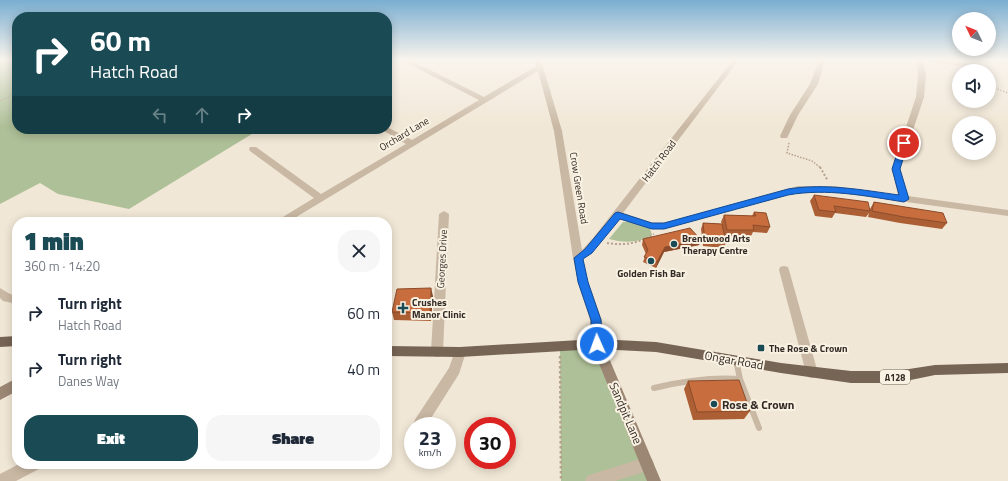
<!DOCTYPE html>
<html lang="en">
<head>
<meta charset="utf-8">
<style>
  :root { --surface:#fff; --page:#f6f6f7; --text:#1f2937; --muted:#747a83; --accent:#1a4b55 }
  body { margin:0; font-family:"Titillium Web",sans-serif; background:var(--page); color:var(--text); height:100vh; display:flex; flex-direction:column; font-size:15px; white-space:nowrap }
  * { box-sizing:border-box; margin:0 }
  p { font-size:13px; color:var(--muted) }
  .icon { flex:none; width:22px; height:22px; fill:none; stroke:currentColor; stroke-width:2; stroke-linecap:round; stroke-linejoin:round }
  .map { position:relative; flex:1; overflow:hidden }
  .details { position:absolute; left:12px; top:217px; width:380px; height:252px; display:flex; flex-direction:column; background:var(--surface); border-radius:16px; box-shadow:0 2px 10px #0003 }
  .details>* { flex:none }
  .guide { position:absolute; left:12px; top:12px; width:380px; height:122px; border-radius:16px; box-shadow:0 2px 10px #0003; background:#1a4b55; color:#fff; overflow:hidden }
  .needle { width:26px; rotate:313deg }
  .controls { position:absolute; left:952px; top:12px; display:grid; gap:8px }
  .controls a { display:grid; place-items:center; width:44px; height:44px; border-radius:50%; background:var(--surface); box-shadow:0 2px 10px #0003; font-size:20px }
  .speed { position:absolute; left:404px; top:417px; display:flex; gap:8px; font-size:20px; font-weight:700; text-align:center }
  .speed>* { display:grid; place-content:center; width:52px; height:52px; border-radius:50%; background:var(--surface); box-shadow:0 2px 10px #0003; line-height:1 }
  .speed small { font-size:10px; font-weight:400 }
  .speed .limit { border:6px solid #d22; background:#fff; color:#111 }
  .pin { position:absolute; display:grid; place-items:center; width:34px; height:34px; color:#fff; margin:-17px; border:2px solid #fff; border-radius:50%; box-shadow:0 1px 4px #0007 }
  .me { position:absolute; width:44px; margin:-22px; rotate:358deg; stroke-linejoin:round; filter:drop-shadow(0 0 3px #0008) }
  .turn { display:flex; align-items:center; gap:14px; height:84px; padding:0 12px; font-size:18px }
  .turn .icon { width:52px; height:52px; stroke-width:2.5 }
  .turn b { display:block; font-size:28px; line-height:34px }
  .lanes { display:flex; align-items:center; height:38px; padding:0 12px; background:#0003; justify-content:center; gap:20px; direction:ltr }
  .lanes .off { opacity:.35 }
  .round { display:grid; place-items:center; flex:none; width:42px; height:42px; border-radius:16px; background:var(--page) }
  .headline { display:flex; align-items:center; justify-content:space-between; height:68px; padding:0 12px }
  h1 { font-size:24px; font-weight:800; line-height:30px; color:var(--accent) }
  .action { display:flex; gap:8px; margin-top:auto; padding:8px 12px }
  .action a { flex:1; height:46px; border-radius:16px; background:var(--accent); color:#fff; font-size:16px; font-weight:800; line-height:46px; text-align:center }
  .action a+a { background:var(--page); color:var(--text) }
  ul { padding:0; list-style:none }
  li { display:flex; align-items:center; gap:12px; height:56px; padding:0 12px }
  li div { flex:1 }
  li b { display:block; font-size:15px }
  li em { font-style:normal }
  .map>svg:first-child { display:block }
</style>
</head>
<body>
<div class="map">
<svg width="1008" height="481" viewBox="0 0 1008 481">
  <rect width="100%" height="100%" fill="#f1e7d6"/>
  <path fill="#aec097" d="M0,60H17V129H260L129,209L58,194L40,183L0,204Z
    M623,222H631L650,228L652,235C640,243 623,243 609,239Z
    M597,344L654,481H561L560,346Z"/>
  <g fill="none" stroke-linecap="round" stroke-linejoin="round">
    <path stroke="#b4a28d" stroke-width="1.5" stroke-dasharray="1.5 1.5" stroke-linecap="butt" d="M989,86L1008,93
      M0,101L17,92
      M789,143L787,153L812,161L821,168"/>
    <path stroke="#b4a28d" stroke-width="2" stroke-dasharray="2 2" stroke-linecap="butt" d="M820,167L828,181
      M607,243C624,246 640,243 654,234"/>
    <path stroke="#b4a28d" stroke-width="2.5" stroke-dasharray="2.5 2.5" stroke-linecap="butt" d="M560,356L561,481"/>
    <path stroke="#c9b8a3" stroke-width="6" d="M736,360L740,379L759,428
      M654,388C683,381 711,377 740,379"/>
    <path fill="#c9b8a3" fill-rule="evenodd" d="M402,60H410L484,97L536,66L535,60H541L562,131L582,250L593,238L733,60H739L623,213L652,223H664L798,186H834L898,195L892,169L916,97L918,75L917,60H923L926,75L924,97L900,169L908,196L1008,210V216L834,192H798L664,229H652L619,219C608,233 598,249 583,259L588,282L602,320L603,344L601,348L597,349L593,348L591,344L590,320L578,282L573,258L554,131L538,71L288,222H276L278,220L314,198L250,151L249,149L250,147H256L321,194L406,144L384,131L383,129H387V127L412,140L479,100L403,61Z
      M819,60H825L818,84L798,115L788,136L787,138H781L780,136L790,115L810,84Z
      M928,60H944L975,64L978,66L975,68L931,62Z
      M444,211L449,214L443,352L441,356L437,357L433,356L431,352L439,214Z
      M784,266L788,267L789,270L818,373L816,377L812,378L808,377L806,373L779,270L780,267Z
      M0,288L10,294L17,296V304L3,301L0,298Z
      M460,347L464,348L466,352L459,374L426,426H416L414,422L416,418L449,368L456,348Z
      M647,457L652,459L654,464L652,469L647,471L615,481H585L587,476L592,474Z
      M19,464H41L39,469L16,481H0V474Z"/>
    <path fill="#9c8774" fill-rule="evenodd" d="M597,339L601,340L603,344L661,481H647L591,344L593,340Z
      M17,378V391L0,400V387Z"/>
    <path fill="#766455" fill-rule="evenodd" d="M17,336V346L0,347V337Z
      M597,339L656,342L781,363L851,371H896L935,365L1008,363V373L935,375L896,383H851L781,373L656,352L597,349L460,357L387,356V346L460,347Z"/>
  </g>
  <path fill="#ac5e34" d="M814,195L870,209L874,202L947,223L942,229L900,223L868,217L869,213L866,217L835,213L832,218L815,216L810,201Z
    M754,212L770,227L767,233L753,232L751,236H725L726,242L724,248L703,246L701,229L703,223L722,224L721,222L724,215L752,216Z
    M643,239L701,240L699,245L664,252L656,268L643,262L646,254L642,245Z
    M433,296L431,321L394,320L392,312Z
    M688,381L750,411L744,419L693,420L684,389Z"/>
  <path fill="#8c4c2b" d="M701,240L699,245L664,252L656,268L657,262L665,247Z
    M431,288L433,296L431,321L430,313Z"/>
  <path fill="#c86d3d" stroke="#8c4c2b" d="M814,195L868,202L870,211L834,206L836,212L819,210Z
    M874,202L943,213L947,223L904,217L872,211Z
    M754,212L766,213L770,227L753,225L754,230H727L724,215L756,216Z
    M703,223L722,224L726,242L705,240Z
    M690,228L701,240L665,247L657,262L644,257L648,250L643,239Z
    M431,288L430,313L392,312L397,289Z
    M739,380L750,411L697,412L688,381Z"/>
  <linearGradient id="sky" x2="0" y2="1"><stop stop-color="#7aaed1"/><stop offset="0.47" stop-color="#f9f4ed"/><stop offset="1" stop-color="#f9f4ed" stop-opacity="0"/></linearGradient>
  <rect width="1008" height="127" fill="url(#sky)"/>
  <path fill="#1a73e8" stroke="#114b97" d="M901,141H904L908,143L900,169L909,199L904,202C866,196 827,188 788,195L664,229H652L620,219L592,253L583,259L588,282L601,320L602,344L601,348L597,349L593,348L592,344L591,320L578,282L574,258L585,249L615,213L618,212L652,223H664L788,189C826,183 862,190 899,195L892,169Z"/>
  <g fill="#1a4b55" stroke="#f9f1e2" stroke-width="1.5">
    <circle cx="674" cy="244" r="4"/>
    <circle cx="651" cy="261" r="4"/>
    <path d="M401 302h4v4h4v4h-4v4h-4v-4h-4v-4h4z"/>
    <rect x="757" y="344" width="8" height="8" rx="2"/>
    <circle cx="714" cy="404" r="4"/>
  </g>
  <g text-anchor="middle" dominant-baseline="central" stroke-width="4" stroke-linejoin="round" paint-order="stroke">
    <rect fill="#f9f1e2" stroke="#6e665e" stroke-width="1" x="880" y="370" width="30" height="14" rx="3"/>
    <g font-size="9" font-weight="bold" fill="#332b25">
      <text x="895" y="377">A128</text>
    </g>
    <g font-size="10" fill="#332b25" stroke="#f9f1e2">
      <text transform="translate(404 134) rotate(-31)">Orchard Lane</text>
      <text transform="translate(659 161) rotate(-53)">Hatch Road</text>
      <text transform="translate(579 188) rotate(81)">Crow Green Road</text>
      <text transform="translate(442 259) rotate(-87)">Georges Drive</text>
    </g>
    <g font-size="10" font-weight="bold" fill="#332b25" stroke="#f9f1e2" text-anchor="start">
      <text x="682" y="238">Brentwood Arts<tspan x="682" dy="12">Therapy Centre</tspan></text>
      <text x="651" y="273" text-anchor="middle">Golden Fish Bar</text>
      <text x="412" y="302">Crushes<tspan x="412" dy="12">Manor Clinic</tspan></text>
      <text x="769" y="348">The Rose &amp; Crown</text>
    </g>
    <g font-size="12" fill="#332b25" stroke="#f9f1e2">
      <text transform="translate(734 360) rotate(10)">Ongar Road</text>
      <text transform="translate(626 413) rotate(67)">Sandpit Lane</text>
    </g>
    <g font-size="12" font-weight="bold" fill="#332b25" stroke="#f9f1e2" text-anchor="start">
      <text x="722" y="404">Rose &amp; Crown</text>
    </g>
  </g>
</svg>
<div class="controls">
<a><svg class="needle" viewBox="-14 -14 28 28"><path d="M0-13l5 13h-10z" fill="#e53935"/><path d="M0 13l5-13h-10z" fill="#747a83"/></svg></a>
<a><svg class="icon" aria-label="sound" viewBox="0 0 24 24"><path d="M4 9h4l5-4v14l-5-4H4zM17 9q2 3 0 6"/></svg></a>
<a><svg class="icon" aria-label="layers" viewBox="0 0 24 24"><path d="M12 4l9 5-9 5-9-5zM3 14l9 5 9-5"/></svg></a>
</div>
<div class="speed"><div>23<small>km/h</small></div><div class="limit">30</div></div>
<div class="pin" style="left:904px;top:143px;background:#d93025"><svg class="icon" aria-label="arrive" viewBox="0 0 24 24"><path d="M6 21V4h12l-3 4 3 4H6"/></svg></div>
<svg class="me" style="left:597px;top:344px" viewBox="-20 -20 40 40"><circle r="17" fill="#1a73e8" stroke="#fff" stroke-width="3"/><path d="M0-11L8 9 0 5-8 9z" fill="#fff"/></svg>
<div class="guide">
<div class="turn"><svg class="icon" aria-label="right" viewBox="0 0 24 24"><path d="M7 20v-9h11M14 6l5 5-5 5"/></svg><div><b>60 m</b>Hatch Road</div></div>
<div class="lanes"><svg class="icon off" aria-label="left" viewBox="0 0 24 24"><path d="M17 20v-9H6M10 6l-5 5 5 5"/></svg><svg class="icon off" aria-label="ahead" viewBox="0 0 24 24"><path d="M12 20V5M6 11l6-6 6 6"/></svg><svg class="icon" aria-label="right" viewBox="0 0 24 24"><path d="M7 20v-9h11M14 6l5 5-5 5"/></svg></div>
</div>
<section class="details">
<div class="headline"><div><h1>1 min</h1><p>360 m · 14:20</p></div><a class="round"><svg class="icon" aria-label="close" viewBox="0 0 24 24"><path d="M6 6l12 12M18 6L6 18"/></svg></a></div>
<ul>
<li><svg class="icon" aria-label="right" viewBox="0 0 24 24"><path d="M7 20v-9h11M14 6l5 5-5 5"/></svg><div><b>Turn right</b><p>Hatch Road</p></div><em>60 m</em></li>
<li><svg class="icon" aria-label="right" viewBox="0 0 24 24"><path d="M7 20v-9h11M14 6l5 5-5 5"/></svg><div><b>Turn right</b><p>Danes Way</p></div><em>40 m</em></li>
</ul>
<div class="action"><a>Exit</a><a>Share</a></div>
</section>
</div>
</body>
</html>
